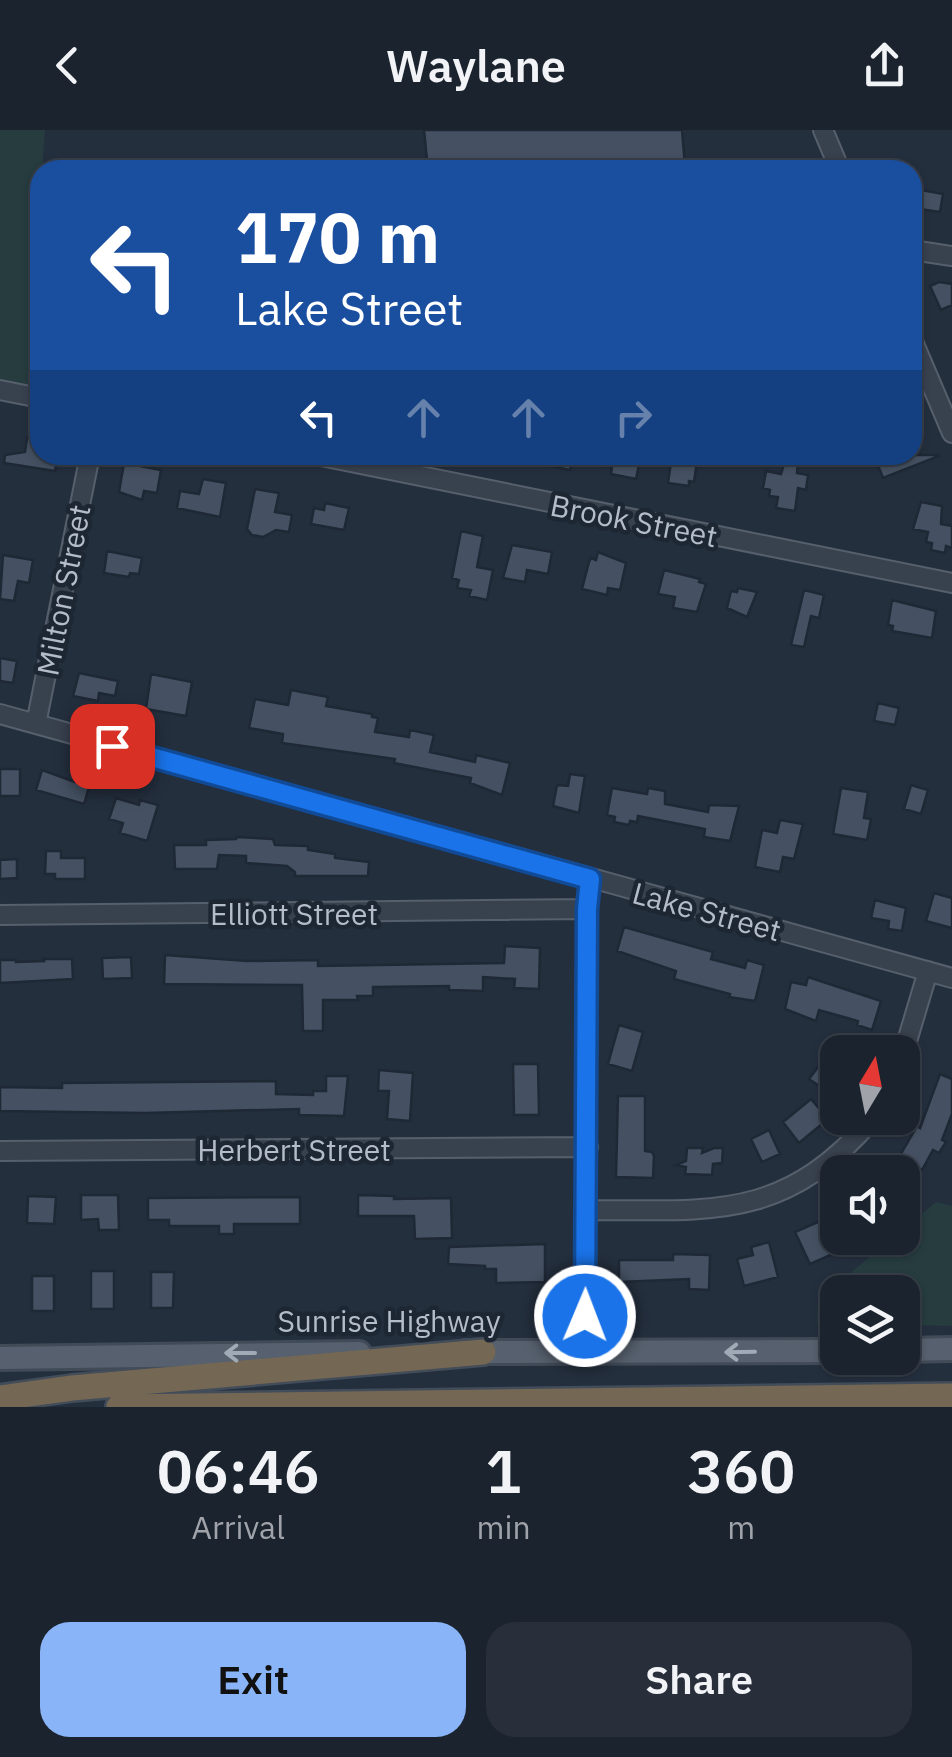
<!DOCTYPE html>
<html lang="en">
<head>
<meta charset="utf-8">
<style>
  :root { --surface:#1b232e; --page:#282f3a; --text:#f1f3f6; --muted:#a0a4aa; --line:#39404a; --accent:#8ab4f8 }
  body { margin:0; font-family:"IBM Plex Sans",sans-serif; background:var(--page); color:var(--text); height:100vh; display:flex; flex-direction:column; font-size:38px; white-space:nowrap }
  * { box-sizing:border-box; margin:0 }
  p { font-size:32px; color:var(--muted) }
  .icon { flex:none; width:55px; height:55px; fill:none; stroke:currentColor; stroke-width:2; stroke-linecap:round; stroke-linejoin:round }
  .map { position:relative; height:1277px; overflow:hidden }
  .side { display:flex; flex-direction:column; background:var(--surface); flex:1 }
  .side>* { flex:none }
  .banner { position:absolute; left:30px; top:30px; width:892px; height:305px; border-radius:30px; box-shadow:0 2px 8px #0004,0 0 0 2px var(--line); background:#1a4fa0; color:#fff; overflow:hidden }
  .needle { width:65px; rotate:10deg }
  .controls { position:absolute; left:820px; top:905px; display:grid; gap:20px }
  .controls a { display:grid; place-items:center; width:100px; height:100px; border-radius:20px; background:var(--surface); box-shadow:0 2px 8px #0004,0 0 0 2px var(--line); font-size:50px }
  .pin { position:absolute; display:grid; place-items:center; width:85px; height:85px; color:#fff; margin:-42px; border-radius:20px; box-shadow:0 5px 15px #0006 }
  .me { position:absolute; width:110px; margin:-55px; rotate:1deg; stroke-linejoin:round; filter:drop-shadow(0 0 8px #0008) }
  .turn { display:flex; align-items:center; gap:35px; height:210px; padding:0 40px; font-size:45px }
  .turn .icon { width:130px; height:130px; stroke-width:2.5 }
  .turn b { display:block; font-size:70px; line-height:85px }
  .lanes { display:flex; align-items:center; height:95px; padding:0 40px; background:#0003; justify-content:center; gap:50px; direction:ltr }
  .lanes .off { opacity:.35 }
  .eta { display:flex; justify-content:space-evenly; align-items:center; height:170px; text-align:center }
  .eta b { font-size:60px; font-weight:600; line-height:70px }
  .action { display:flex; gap:20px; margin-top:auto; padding:20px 40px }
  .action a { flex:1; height:115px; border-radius:30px; background:var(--accent); color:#111; font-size:40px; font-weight:600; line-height:115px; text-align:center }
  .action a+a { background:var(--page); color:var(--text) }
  header { display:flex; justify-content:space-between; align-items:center; height:130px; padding:0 40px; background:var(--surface); font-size:45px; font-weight:600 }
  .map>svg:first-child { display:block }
</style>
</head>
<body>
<header><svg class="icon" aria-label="back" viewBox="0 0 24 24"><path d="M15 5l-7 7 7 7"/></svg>Waylane<svg class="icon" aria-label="share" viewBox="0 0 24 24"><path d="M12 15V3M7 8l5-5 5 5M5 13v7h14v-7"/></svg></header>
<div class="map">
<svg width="952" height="1277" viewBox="0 0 952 1277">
  <rect width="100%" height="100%" fill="#242f3e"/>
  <path fill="#263c3f" d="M0,0H45L39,84L40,258L0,250Z
    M936,1072L952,1076V1196L903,1195L902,1162H838L837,1194H817L818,1169L893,1108H902L903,1100Z"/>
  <path fill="#455162" stroke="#1f2835" stroke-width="2.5" d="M424,0H682L685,36L659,40H428Z
    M916,59L943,64L940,82L913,78Z
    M939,152L952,154V175L941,180L930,156Z
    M27,308L40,310V325H58L55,341L4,333L5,325L25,322Z
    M528,325H573L570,340L527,331Z
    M584,325H641L636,349L611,344L612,337L584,331Z
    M672,325H698L694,352L689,351V356L668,353Z
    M874,325H939V326L883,348Z
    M785,331L798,333L797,343L808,345L806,360L798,358L795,381L776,378L778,367L769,366L770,360L763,358L766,341L781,344Z
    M124,333L161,340L157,363L144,361L142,370L119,362Z
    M203,349L226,353L220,387L177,378L180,361L199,364Z
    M255,359L279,363L275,382L292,385L289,402L276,400L263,407L252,405L247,399Z
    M921,372L942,376L941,394L952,396V418L946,416L945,423L931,420L932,413L926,412L928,402L913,399Z
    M325,373L349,378L344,400L311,394L314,378L324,380Z
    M461,401L483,406L477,437L493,440L487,470L469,466L471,460L457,458L459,450L452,448Z
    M512,415L552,422L548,444L527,440L525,452L503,448Z
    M107,421L142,428L139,444L130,443L129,447L104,443Z
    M598,422L626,433L620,460L608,458L607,465L582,459L589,432L591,428L596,430Z
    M3,425L33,430L29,453L18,451L14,471L0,469Z
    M664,440L700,449L699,452L706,454L697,482L673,478L675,467L658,464Z
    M738,458L757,462L747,487L727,478L731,461L737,462Z
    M804,460L824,465L819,488L811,486L804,517L791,515Z
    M892,470L936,481L932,508L892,501L893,496L888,495Z
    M0,528L17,531L13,553L0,551Z
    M79,543L118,551L115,566L99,563L98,571L73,566Z
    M151,544L192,552L186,586L146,579Z
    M291,560L328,567L326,576L372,584V587L378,588L375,602L409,607L410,600L434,605L430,622L475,632L476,625L510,633L502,665L470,653L471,648L394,633L395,629L282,613L283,604L249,598L255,569L288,575Z
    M878,573L899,578L895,595L874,591Z
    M0,639H20V666H0Z
    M42,640L89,657L84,674L36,660Z
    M570,644L585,646L579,683L553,676L557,655L568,656Z
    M911,655L928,660L921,684L904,679Z
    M612,658L647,664L648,658L665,661V674L708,682L709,675L739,676L730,711L704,707L705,699L638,686L637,692L630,691L629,695L614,692L615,687L607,685Z
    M841,658L868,662L864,688L871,689L867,710L833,704Z
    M116,668L139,675L140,670L158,675L147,711L120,703L123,693L109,689Z
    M780,690L803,694L794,729L783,727L780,742L755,737L762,700L777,703Z
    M237,707L273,709L275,715L308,716V720L335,724V728L369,732L368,746H295V742L287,736L246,733V726L219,725L217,739H175L174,715H206V710L236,709Z
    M46,721H61V728H85V749H55V744H45Z
    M17,729V748L0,749V730Z
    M934,763L952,768V798L926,791Z
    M875,770L906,778L902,801L888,799L889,791L871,788Z
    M624,797L713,822L711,829L745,838L747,830L764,835L755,871L729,867L730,864L674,849L676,841L617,821Z
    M505,816L540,818L539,859L514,858L515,849L483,847V861L449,860V856L373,857V866H357L358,870H323V901H303L302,855L164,854L165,825L247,831L318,830V836L504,833Z
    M131,827L132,848L103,849L102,828Z
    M43,829H72L73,849L0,853V830H16V832L44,831Z
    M808,847L881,871L872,900L857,895L858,891L819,880L816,891L785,879L791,852L806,855Z
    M619,895L643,902L632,941L608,934Z
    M838,926V969L809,949L818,937L827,943Z
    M513,934H538L539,985H514Z
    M379,940L413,943L410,991L387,989L389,961H378Z
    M940,944L952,949V984L942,1010L946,1012L939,1023L933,1020L922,1040L899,1027L917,996L920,998Z
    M326,946H348L344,986L299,985V979L145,983L0,981V957L62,958V953L276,951V964L313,965V961H326Z
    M618,966H645V1021L652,1022L654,1026L653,1048L616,1047Z
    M811,969L828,989L799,1013L783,992Z
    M769,1000L780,1024L762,1032L751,1009Z
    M687,1018H703L702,1023L714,1018H723L722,1033L713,1034L712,1045L685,1044L686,1037L676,1035L686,1031Z
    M81,1065H118L119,1100H99L98,1089L81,1090Z
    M358,1065L394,1066V1069L451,1068L452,1108L415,1109L414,1086H358Z
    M28,1066L56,1067L54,1094L27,1093Z
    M300,1067V1094H234V1104H219V1096H169V1090H148V1068Z
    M827,1088L842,1120L810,1134L795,1102Z
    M769,1112L778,1147L744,1156L737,1129L753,1125L751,1117Z
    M545,1114V1152L496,1153V1139H485V1136L448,1134L449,1117Z
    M673,1124L710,1125L709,1160L689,1159V1149L619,1152V1130H673Z
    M91,1141H114V1179H91Z
    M151,1142H174L173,1178H151Z
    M32,1146H54V1181H32Z"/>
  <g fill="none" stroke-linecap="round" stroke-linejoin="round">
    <g stroke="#565f6c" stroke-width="22">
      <path id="minor" d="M823,0L840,40
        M912,120L952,126
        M912,209L952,303
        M0,260L40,268
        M316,325L952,453
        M0,584L952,848
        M36,594L90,325
        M0,785L587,779
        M902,928L928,841
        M0,1021L588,1017
        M587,1080C712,1080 784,1092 873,988
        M584,1222L587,779L590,749"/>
    </g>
    <g stroke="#414a57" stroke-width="28">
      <path id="major" d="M902,1220L952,1219
        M466,1222L838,1221
        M0,1228L359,1223"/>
    </g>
    <g stroke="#434c59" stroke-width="30">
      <path id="highway" d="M0,1268L72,1258L483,1222
        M119,1277L952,1266"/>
    </g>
    <use href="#minor" stroke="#38414e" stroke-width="18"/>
    <use href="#major" stroke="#56606e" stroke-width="22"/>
    <use href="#highway" stroke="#746855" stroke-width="25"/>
  </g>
  <defs><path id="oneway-shaft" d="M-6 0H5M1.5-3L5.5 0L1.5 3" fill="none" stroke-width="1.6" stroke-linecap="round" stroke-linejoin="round" transform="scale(2.5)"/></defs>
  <g stroke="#a1aab7">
    <use href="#oneway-shaft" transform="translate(740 1222) rotate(179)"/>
    <use href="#oneway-shaft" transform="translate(240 1223) rotate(180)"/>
  </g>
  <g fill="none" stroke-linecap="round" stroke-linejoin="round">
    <g stroke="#114b97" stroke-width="25">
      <path id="route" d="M112,616L590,749L587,779L585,1186"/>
    </g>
    <use href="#route" stroke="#1a73e8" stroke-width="18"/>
  </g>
  <g text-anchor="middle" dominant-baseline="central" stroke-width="9" stroke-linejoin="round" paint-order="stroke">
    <g font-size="30" fill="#b4bcc9" stroke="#1d2633">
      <text transform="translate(634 390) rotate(11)">Brook Street</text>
      <text transform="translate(63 460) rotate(-79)">Milton Street</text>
      <text transform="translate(707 781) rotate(15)">Lake Street</text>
      <text x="294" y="783">Elliott Street</text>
      <text x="294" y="1019">Herbert Street</text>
      <text x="389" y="1190">Sunrise Highway</text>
    </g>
  </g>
</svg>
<div class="controls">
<a><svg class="needle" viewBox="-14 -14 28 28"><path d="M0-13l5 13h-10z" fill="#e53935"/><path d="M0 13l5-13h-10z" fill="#a0a4aa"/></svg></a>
<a><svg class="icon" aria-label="sound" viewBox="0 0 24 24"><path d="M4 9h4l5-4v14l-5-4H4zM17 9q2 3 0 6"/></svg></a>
<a><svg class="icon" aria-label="layers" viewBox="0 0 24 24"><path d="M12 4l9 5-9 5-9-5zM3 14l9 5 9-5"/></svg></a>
</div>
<div class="pin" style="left:112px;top:616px;background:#d93025"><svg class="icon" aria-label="arrive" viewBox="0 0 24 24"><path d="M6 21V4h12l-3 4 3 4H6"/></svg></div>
<svg class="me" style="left:585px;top:1186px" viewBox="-20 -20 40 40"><circle r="17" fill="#1a73e8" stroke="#fff" stroke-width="3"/><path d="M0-11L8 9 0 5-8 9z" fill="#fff"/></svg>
<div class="banner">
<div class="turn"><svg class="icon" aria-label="left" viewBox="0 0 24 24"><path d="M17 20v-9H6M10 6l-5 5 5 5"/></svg><div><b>170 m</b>Lake Street</div></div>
<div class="lanes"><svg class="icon" aria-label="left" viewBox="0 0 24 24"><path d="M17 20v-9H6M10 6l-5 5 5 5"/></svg><svg class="icon off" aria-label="ahead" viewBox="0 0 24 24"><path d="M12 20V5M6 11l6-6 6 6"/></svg><svg class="icon off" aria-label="ahead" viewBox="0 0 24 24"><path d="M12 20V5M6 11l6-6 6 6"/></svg><svg class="icon off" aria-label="right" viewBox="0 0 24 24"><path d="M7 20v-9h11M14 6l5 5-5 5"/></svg></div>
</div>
</div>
<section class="side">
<div class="eta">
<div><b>06:46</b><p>Arrival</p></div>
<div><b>1</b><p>min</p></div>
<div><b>360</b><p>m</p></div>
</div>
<div class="action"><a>Exit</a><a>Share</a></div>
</section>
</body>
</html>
